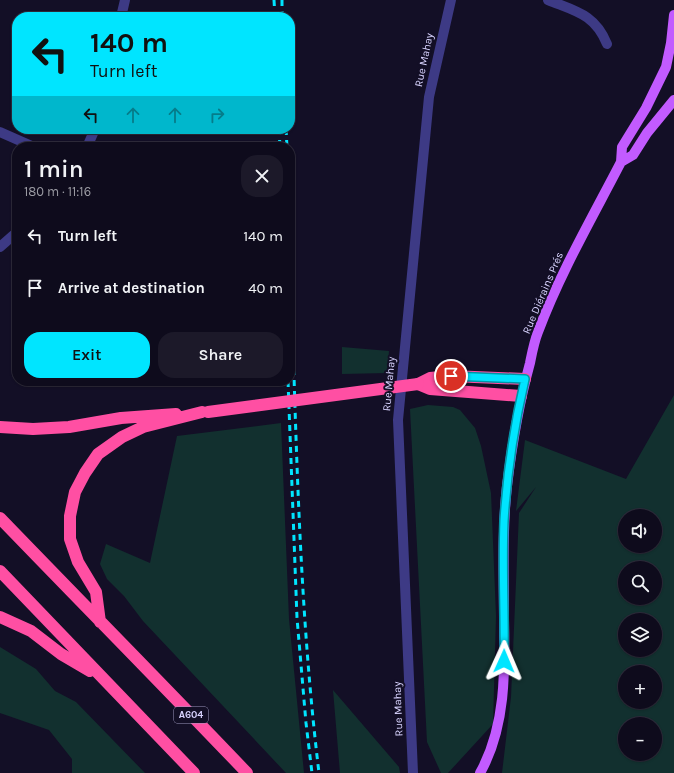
<!DOCTYPE html>
<html lang="en">
<head>
<meta charset="utf-8">
<style>
  :root { --surface:#0e0b1c; --page:#1c1929; --text:#f1f3f6; --muted:#9b9ba3; --line:#2e2b3b; --accent:#00e5ff }
  body { margin:0; font-family:Karla,sans-serif; background:var(--page); color:var(--text); height:100vh; display:flex; flex-direction:column; font-size:15px; white-space:nowrap }
  * { box-sizing:border-box; margin:0 }
  p { font-size:13px; color:var(--muted) }
  .icon { flex:none; width:22px; height:22px; fill:none; stroke:currentColor; stroke-width:2; stroke-linecap:round; stroke-linejoin:round }
  .map { position:relative; flex:1; overflow:hidden }
  .drawer { position:absolute; left:12px; top:142px; width:283px; height:244px; display:flex; flex-direction:column; background:var(--surface); border-radius:16px; box-shadow:0 1px 3px #0004,0 0 0 1px var(--line) }
  .drawer>* { flex:none }
  .hud { position:absolute; left:12px; top:12px; width:283px; height:122px; border-radius:16px; box-shadow:0 1px 3px #0004,0 0 0 1px var(--line); background:#00e5ff; color:#111; overflow:hidden }
  .fabs { position:absolute; left:618px; top:509px; display:grid; gap:8px }
  .fabs a { display:grid; place-items:center; width:44px; height:44px; border-radius:50%; background:var(--surface); box-shadow:0 1px 3px #0004,0 0 0 1px var(--line); font-size:20px }
  .pin { position:absolute; display:grid; place-items:center; width:34px; height:34px; color:#fff; margin:-17px; border:2px solid #fff; border-radius:50%; box-shadow:0 1px 4px #0007 }
  .me { position:absolute; width:44px; margin:-22px; rotate:1deg; stroke-linejoin:round; filter:drop-shadow(0 0 3px #0008) }
  .turn { display:flex; align-items:center; gap:14px; height:84px; padding:0 12px; font-size:18px }
  .turn .icon { width:52px; height:52px; stroke-width:2.5 }
  .turn b { display:block; font-size:28px; line-height:34px }
  .lanes { display:flex; align-items:center; height:38px; padding:0 12px; background:#0003; justify-content:center; gap:20px; direction:ltr }
  .lanes .off { opacity:.35 }
  .round { display:grid; place-items:center; flex:none; width:42px; height:42px; border-radius:16px; background:var(--page) }
  .summary { display:flex; align-items:center; justify-content:space-between; height:68px; padding:0 12px }
  h1 { font-size:24px; font-weight:600; line-height:30px }
  .cta { display:flex; gap:8px; margin-top:auto; padding:8px 12px }
  .cta a { flex:1; height:46px; border-radius:16px; background:var(--accent); color:#111; font-size:16px; font-weight:600; line-height:46px; text-align:center }
  .cta a+a { background:var(--page); color:var(--text) }
  ul { padding:0; list-style:none }
  li { display:flex; align-items:center; gap:12px; height:52px; padding:0 12px }
  li div { flex:1 }
  li b { display:block; font-size:15px }
  li em { font-style:normal }
  .map>svg:first-child { display:block }
</style>
</head>
<body>
<div class="map">
<svg width="674" height="773" viewBox="0 0 674 773">
  <rect width="100%" height="100%" fill="#130f26"/>
  <path fill="#12302f" fill-rule="evenodd" d="M342,347L389,351L387,373L342,374Z
    M674,395V773H502L511,697L519,513L536,487L516,511L525,440L626,479ZM625,516H655V546H625ZM625,568H655V598H625ZM625,620H655V650H625ZM625,672H655V702H625ZM625,724H655V754H625Z
    M428,405L453,407L460,410L475,428L481,446L491,493L496,616L493,724L448,773H441L427,742L410,409Z
    M281,423L289,619L304,773H286L143,621L124,596L107,579L100,564L106,544L150,563L177,436Z
    M0,647L36,669L55,691L76,702L145,773H72V759L49,730L0,713Z
    M333,690L399,767L400,773H340Z"/>
  <g fill="none" stroke-linecap="round" stroke-linejoin="round">
    <path stroke="#3d3a85" stroke-width="10" d="M548,0C575,11 595,14 607,44
      M121,17L125,0
      M0,132L34,147
      M87,147L95,129
      M0,247L17,232
      M413,773L398,420L429,97L451,0"/>
    <path stroke="#c25bff" stroke-width="10" d="M621,162L633,155L647,133L674,100
      M480,773C506,727 505,671 504,620C504,575 502,530 507,486C512,444 519,403 530,363C532,353 534,342 538,332C560,273 592,218 621,162L622,147L646,108L666,67L671,43L674,15"/>
    <path stroke="#ff4fa3" stroke-width="12" d="M418,384L430,378L451,376L525,379
      M418,384L430,389L521,396
      M0,427L33,429L69,427L121,418L176,414
      M0,518C82,603 165,687 247,773
      M0,571L194,773
      M0,617L31,631L61,654L90,671
      M100,622L96,592L78,562L70,539V516L75,492L85,473L98,454L122,437L143,427L202,412"/>
    <path stroke="#00e5ff" stroke-width="3" stroke-dasharray="6 5" stroke-linecap="butt" d="M274,0L275,17
      M282,0V17
      M279,129L280,147
      M286,129L287,147
      M290,248C296,423 298,599 319,773
      M288,381L297,618L306,723L312,773"/>
    <path stroke="#ff4fa3" stroke-width="12" d="M208,412L418,384"/>
  </g>
  <g fill="none" stroke-linecap="round" stroke-linejoin="round">
    <g stroke="#0095a6" stroke-width="10">
      <path id="route" d="M451,376L525,379C514,426 507,473 504,521C502,568 505,615 504,661"/>
    </g>
    <use href="#route" stroke="#00e5ff" stroke-width="7"/>
  </g>
  <g text-anchor="middle" dominant-baseline="central" stroke-width="4" stroke-linejoin="round" paint-order="stroke">
    <rect fill="#130f26" stroke="#9e99be" stroke-width="1" x="174" y="707" width="34" height="16" rx="3"/>
    <g font-size="10" font-weight="bold" fill="#d9d4ff">
      <text x="191" y="715">A604</text>
    </g>
    <g font-size="11" fill="#d9d4ff" stroke="#130f26">
      <text transform="translate(424 60) rotate(-78)">Rue Mahay</text>
      <text transform="translate(543 293) rotate(-67)">Rue Diérains Prés</text>
      <text transform="translate(389 384) rotate(-85)">Rue Mahay</text>
      <text transform="translate(398 709) rotate(-92)">Rue Mahay</text>
    </g>
  </g>
</svg>
<div class="fabs">
<a><svg class="icon" aria-label="sound" viewBox="0 0 24 24"><path d="M4 9h4l5-4v14l-5-4H4zM17 9q2 3 0 6"/></svg></a>
<a><svg class="icon" aria-label="search" viewBox="0 0 24 24"><circle cx="10" cy="10" r="6"/><path d="M15 15l6 6"/></svg></a>
<a><svg class="icon" aria-label="layers" viewBox="0 0 24 24"><path d="M12 4l9 5-9 5-9-5zM3 14l9 5 9-5"/></svg></a>
<a>+</a>
<a>−</a>
</div>
<div class="pin" style="left:451px;top:376px;background:#d93025"><svg class="icon" aria-label="arrive" viewBox="0 0 24 24"><path d="M6 21V4h12l-3 4 3 4H6"/></svg></div>
<svg class="me" style="left:504px;top:661px" viewBox="-20 -20 40 40"><path d="M0-17L14 15 0 8-14 15z" fill="#00e5ff" stroke="#fff" stroke-width="4"/></svg>
<div class="hud">
<div class="turn"><svg class="icon" aria-label="left" viewBox="0 0 24 24"><path d="M17 20v-9H6M10 6l-5 5 5 5"/></svg><div><b>140 m</b>Turn left</div></div>
<div class="lanes"><svg class="icon" aria-label="left" viewBox="0 0 24 24"><path d="M17 20v-9H6M10 6l-5 5 5 5"/></svg><svg class="icon off" aria-label="ahead" viewBox="0 0 24 24"><path d="M12 20V5M6 11l6-6 6 6"/></svg><svg class="icon off" aria-label="ahead" viewBox="0 0 24 24"><path d="M12 20V5M6 11l6-6 6 6"/></svg><svg class="icon off" aria-label="right" viewBox="0 0 24 24"><path d="M7 20v-9h11M14 6l5 5-5 5"/></svg></div>
</div>
<section class="drawer">
<div class="summary"><div><h1>1 min</h1><p>180 m · 11:16</p></div><a class="round"><svg class="icon" aria-label="close" viewBox="0 0 24 24"><path d="M6 6l12 12M18 6L6 18"/></svg></a></div>
<ul>
<li><svg class="icon" aria-label="left" viewBox="0 0 24 24"><path d="M17 20v-9H6M10 6l-5 5 5 5"/></svg><div><b>Turn left</b></div><em>140 m</em></li>
<li><svg class="icon" aria-label="arrive" viewBox="0 0 24 24"><path d="M6 21V4h12l-3 4 3 4H6"/></svg><div><b>Arrive at destination</b></div><em>40 m</em></li>
</ul>
<div class="cta"><a>Exit</a><a>Share</a></div>
</section>
</div>
</body>
</html>
